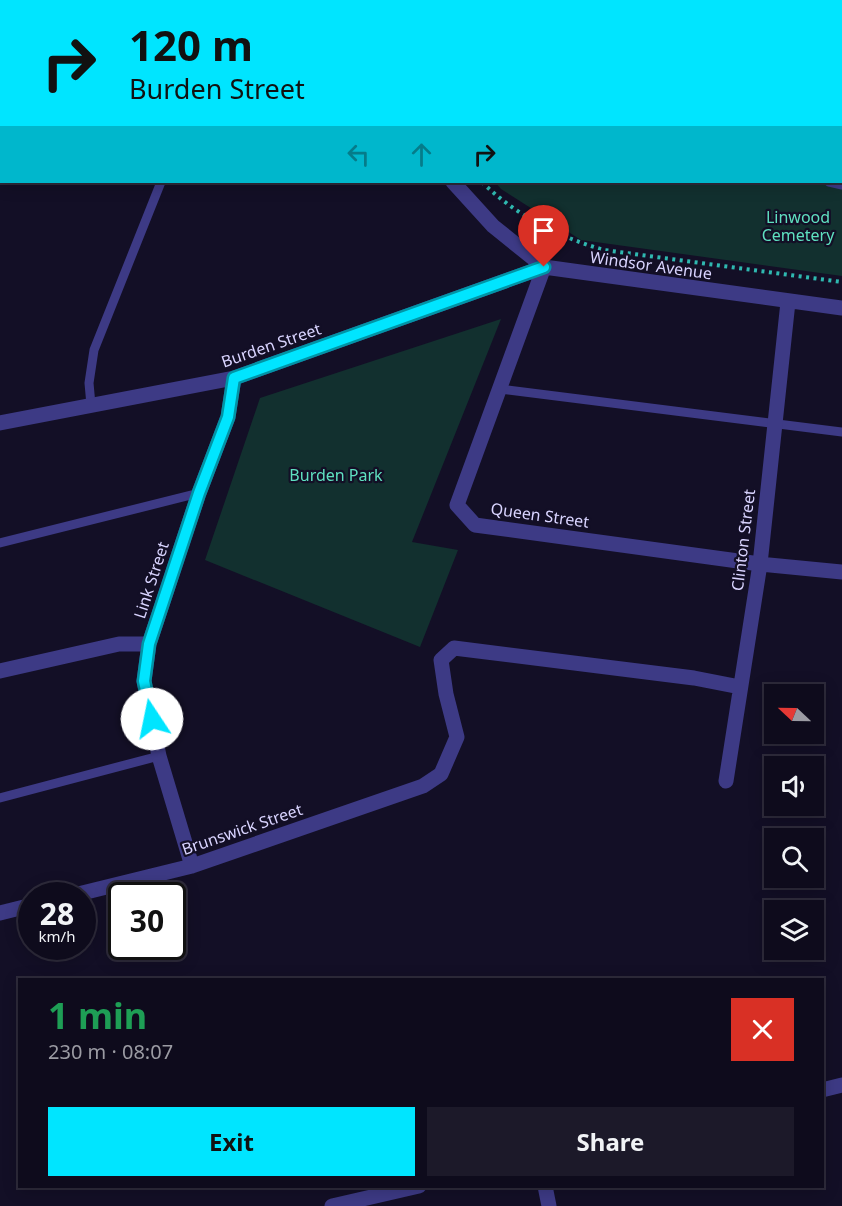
<!DOCTYPE html>
<html lang="en">
<head>
<meta charset="utf-8">
<style>
  :root { --surface:#0e0b1c; --page:#1c1929; --text:#f1f3f6; --muted:#9b9ba3; --line:#2e2b3b; --accent:#00e5ff }
  body { margin:0; font-family:"Noto Sans",sans-serif; background:var(--page); color:var(--text); height:100vh; display:flex; flex-direction:column; font-size:22px; white-space:nowrap }
  * { box-sizing:border-box; margin:0 }
  p { font-size:20px; color:var(--muted) }
  .icon { flex:none; width:33px; height:33px; fill:none; stroke:currentColor; stroke-width:2; stroke-linecap:round; stroke-linejoin:round }
  .map { position:relative; flex:1; overflow:hidden }
  .side { position:absolute; left:18px; top:978px; width:806px; height:210px; display:flex; flex-direction:column; background:var(--surface); border-radius:0px; box-shadow:0 3px 15px #0003,0 0 0 2px var(--line) }
  .side>* { flex:none }
  .top-card { position:absolute; left:0px; top:0px; width:843px; height:183px; box-shadow:0 3px 15px #0003,0 0 0 2px var(--line); background:#00e5ff; color:#111; overflow:hidden }
  .needle { width:39px; rotate:292deg }
  .controls { position:absolute; left:764px; top:684px; display:grid; gap:12px }
  .controls a { display:grid; place-items:center; width:60px; height:60px; border-radius:0px; background:var(--surface); box-shadow:0 3px 15px #0003,0 0 0 2px var(--line); font-size:30px }
  .speed { position:absolute; left:18px; top:882px; display:flex; gap:12px; font-size:30px; font-weight:700; text-align:center }
  .speed>* { display:grid; place-content:center; width:78px; height:78px; border-radius:50%; background:var(--surface); box-shadow:0 3px 15px #0003,0 0 0 2px var(--line); line-height:1 }
  .speed small { font-size:15px; font-weight:400 }
  .speed .limit { border:3px solid #111; border-radius:9px; background:#fff; color:#111 }
  .pin { position:absolute; display:grid; place-items:center; width:51px; height:51px; color:#fff; margin:-62px -26px; border-radius:50% 50% 50% 0; rotate:-45deg; box-shadow:0 0 6px #0007 }
  .pin .icon { rotate:45deg }
  .me { position:absolute; width:66px; margin:-33px; rotate:349deg; stroke-linejoin:round; filter:drop-shadow(0 0 4px #0008) }
  .turn { display:flex; align-items:center; gap:21px; height:126px; padding:0 30px; font-size:27px }
  .turn .icon { width:78px; height:78px; stroke-width:2.5 }
  .turn b { display:block; font-size:42px; line-height:51px }
  .lanes { display:flex; align-items:center; height:57px; padding:0 30px; background:#0003; justify-content:center; gap:30px; direction:ltr }
  .lanes .off { opacity:.35 }
  .round { display:grid; place-items:center; flex:none; width:63px; height:63px; border-radius:0px; background:var(--page) }
  .head { display:flex; align-items:center; justify-content:space-between; height:102px; padding:0 30px }
  h1 { font-size:36px; font-weight:700; line-height:45px; color:#1e9e55 }
  .cta { display:flex; gap:12px; margin-top:auto; padding:12px 30px }
  .cta a { flex:1; height:69px; border-radius:0px; background:var(--accent); color:#111; font-size:24px; font-weight:700; line-height:69px; text-align:center }
  .cta a+a { background:var(--page); color:var(--text) }
  .map>svg:first-child { display:block }
</style>
</head>
<body>
<div class="map">
<svg width="842" height="1206" viewBox="0 0 842 1206">
  <rect width="100%" height="100%" fill="#130f26"/>
  <path fill="#12302f" d="M397,0H842V276L581,240L501,189L495,182H842V2Z
    M501,319L412,542L458,550L420,647L205,560L260,398Z"/>
  <g fill="none" stroke-linecap="round" stroke-linejoin="round">
    <path stroke="#2fb8b0" stroke-width="4" stroke-dasharray="3 4.5" stroke-linecap="butt" d="M390,0L391,2
      M482,182C515,215 559,237 604,250L842,282"/>
    <path stroke="#3d3a85" stroke-width="9" d="M472,0V2
      M714,0L718,2
      M231,2L232,0
      M816,2V0
      M829,182L842,185
      M500,389L842,432
      M91,405L89,383L94,350L161,182
      M0,543L199,493
      M0,798L159,756"/>
    <path stroke="#3d3a85" stroke-width="15" d="M363,0L364,2
      M0,115L2,116
      M453,182L493,226L544,267L842,308
      M544,267L457,505L475,525L760,564L842,572
      M0,423L234,378L544,267
      M0,671L119,644H149
      M726,781L760,564L788,302
      M192,866L159,756L144,681L149,644L199,493L228,417L234,378
      M70,896L192,866L423,786L441,774L457,737L446,694L441,660L454,648L694,678L740,687
      M0,913L32,905
      M822,1090L842,1085
      M545,1186L549,1206
      M332,1206L419,1186"/>
  </g>
  <g fill="none" stroke-linecap="round" stroke-linejoin="round">
    <g stroke="#0095a6" stroke-width="15">
      <path id="route" d="M152,719L144,681L149,644L199,493L228,417L234,378L544,267"/>
    </g>
    <use href="#route" stroke="#00e5ff" stroke-width="10"/>
  </g>
  <g text-anchor="middle" dominant-baseline="central" stroke-width="4.5" stroke-linejoin="round" paint-order="stroke">
    <g font-size="16" fill="#5fe0c0" stroke="#130f26">
      <text x="798" y="217">Linwood<tspan x="798" dy="18">Cemetery</tspan></text>
      <text x="336" y="475">Burden Park</text>
    </g>
    <g font-size="16" fill="#d9d4ff" stroke="#130f26">
      <text transform="translate(651 265) rotate(8)">Windsor Avenue</text>
      <text transform="translate(271 345) rotate(-19)">Burden Street</text>
      <text transform="translate(540 515) rotate(8)">Queen Street</text>
      <text transform="translate(743 540) rotate(-83)">Clinton Street</text>
      <text transform="translate(151 580) rotate(-72)">Link Street</text>
      <text transform="translate(242 829) rotate(-19)">Brunswick Street</text>
    </g>
  </g>
</svg>
<div class="controls">
<a><svg class="needle" viewBox="-14 -14 28 28"><path d="M0-13l5 13h-10z" fill="#e53935"/><path d="M0 13l5-13h-10z" fill="#9b9ba3"/></svg></a>
<a><svg class="icon" aria-label="sound" viewBox="0 0 24 24"><path d="M4 9h4l5-4v14l-5-4H4zM17 9q2 3 0 6"/></svg></a>
<a><svg class="icon" aria-label="search" viewBox="0 0 24 24"><circle cx="10" cy="10" r="6"/><path d="M15 15l6 6"/></svg></a>
<a><svg class="icon" aria-label="layers" viewBox="0 0 24 24"><path d="M12 4l9 5-9 5-9-5zM3 14l9 5 9-5"/></svg></a>
</div>
<div class="speed"><div>28<small>km/h</small></div><div class="limit">30</div></div>
<div class="pin" style="left:544px;top:267px;background:#d93025"><svg class="icon" aria-label="arrive" viewBox="0 0 24 24"><path d="M6 21V4h12l-3 4 3 4H6"/></svg></div>
<svg class="me" style="left:152px;top:719px" viewBox="-20 -20 40 40"><circle r="19" fill="#fff"/><path d="M0-13L10 11 0 6-10 11z" fill="#00e5ff"/></svg>
<div class="top-card">
<div class="turn"><svg class="icon" aria-label="right" viewBox="0 0 24 24"><path d="M7 20v-9h11M14 6l5 5-5 5"/></svg><div><b>120 m</b>Burden Street</div></div>
<div class="lanes"><svg class="icon off" aria-label="left" viewBox="0 0 24 24"><path d="M17 20v-9H6M10 6l-5 5 5 5"/></svg><svg class="icon off" aria-label="ahead" viewBox="0 0 24 24"><path d="M12 20V5M6 11l6-6 6 6"/></svg><svg class="icon" aria-label="right" viewBox="0 0 24 24"><path d="M7 20v-9h11M14 6l5 5-5 5"/></svg></div>
</div>
<section class="side">
<div class="head"><div><h1>1 min</h1><p>230 m · 08:07</p></div><a class="round" style="background:#d93025;color:#fff"><svg class="icon" aria-label="close" viewBox="0 0 24 24"><path d="M6 6l12 12M18 6L6 18"/></svg></a></div>
<div class="cta"><a>Exit</a><a>Share</a></div>
</section>
</div>
</body>
</html>
